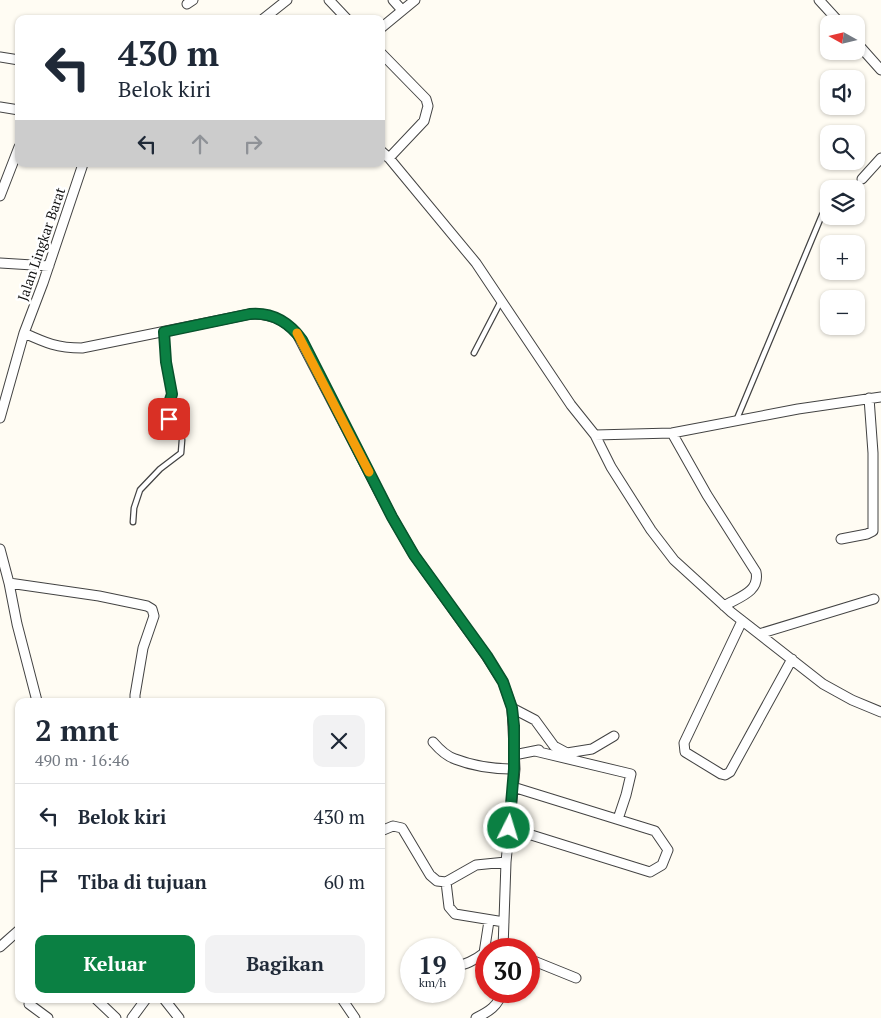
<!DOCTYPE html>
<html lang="id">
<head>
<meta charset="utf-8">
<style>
  :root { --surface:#fff; --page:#f2f2f3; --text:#1f2937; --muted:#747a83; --line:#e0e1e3; --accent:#0b8043 }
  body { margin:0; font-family:"PT Serif",serif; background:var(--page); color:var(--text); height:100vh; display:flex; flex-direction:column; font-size:19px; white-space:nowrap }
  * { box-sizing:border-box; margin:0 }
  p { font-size:16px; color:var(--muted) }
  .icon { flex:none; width:28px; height:28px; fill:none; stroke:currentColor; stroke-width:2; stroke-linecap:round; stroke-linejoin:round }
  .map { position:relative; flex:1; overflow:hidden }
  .panel { position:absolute; left:15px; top:698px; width:370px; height:305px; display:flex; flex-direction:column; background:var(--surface); border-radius:10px; box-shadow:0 1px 4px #0004 }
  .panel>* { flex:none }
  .hud { position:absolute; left:15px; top:15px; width:370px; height:152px; border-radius:10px; box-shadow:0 1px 4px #0004; background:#fff; color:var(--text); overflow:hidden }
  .needle { width:32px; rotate:278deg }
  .tools { position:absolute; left:820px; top:15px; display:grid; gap:10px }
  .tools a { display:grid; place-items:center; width:45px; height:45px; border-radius:10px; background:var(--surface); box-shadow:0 1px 4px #0004; font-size:25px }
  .speed { position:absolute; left:400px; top:938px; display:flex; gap:10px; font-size:25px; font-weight:700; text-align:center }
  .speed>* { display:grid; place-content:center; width:65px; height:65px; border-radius:50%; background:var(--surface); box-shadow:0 1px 4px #0004; line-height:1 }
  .speed small { font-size:12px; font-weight:400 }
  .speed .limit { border:8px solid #d22; background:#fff; color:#111 }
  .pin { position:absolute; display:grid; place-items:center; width:42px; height:42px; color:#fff; margin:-21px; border-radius:10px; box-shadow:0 2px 8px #0006 }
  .me { position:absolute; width:55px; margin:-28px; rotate:5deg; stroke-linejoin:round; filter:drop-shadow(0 0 4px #0008) }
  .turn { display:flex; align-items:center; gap:18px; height:105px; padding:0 20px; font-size:22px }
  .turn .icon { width:65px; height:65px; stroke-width:2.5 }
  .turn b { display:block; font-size:35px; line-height:42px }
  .lanes { display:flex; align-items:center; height:48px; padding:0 20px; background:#0003; justify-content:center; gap:25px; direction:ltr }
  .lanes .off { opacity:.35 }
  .round { display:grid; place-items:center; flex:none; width:52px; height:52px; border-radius:10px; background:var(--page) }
  .headline { display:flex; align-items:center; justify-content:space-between; height:85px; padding:0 20px }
  h1 { font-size:30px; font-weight:800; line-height:38px }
  .action { display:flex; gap:10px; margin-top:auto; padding:10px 20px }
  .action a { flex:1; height:58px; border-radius:10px; background:var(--accent); color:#fff; font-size:20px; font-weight:800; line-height:58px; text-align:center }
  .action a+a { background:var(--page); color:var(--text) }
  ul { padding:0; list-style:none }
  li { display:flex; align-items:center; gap:15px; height:65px; padding:0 20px; border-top:1px solid var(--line) }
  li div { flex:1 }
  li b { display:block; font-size:19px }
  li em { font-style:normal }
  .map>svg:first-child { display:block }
</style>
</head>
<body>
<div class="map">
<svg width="881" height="1018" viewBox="0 0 881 1018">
  <rect width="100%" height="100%" fill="#fffcf3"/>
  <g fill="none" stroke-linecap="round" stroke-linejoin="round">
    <g stroke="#434343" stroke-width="7">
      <path id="lane" d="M474,353L501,301
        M736,421L822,215
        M133,522L134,508L140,490L160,469L181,453L182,440L180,429L169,419L166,413L172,394L166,362L164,332"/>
    </g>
    <g stroke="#434343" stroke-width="11">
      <path id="street" d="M329,0L347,19
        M393,0L402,10
        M819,0L841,24
        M187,4L193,0
        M263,19L287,0
        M381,28L415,0
        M856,42L881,70
        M381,53L426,99L428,106L424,121L389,158
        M0,57L19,60
        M0,107L19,110
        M381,151L389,158L476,263L571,405L595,435L611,467L651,530L674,560L731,612L823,684L852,700L881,712
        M862,179L881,158
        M0,196L19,147
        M0,263L49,266
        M24,333C46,343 57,348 82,348L250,314C269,313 282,319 296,332L392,517L414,555L487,657L503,682L512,708L515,769L506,862L503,949
        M0,418L24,333L43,283L83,164
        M672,433L707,495L756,572C760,592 739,597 724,606
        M595,435L672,433L798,409L881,397
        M841,539L867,534L873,531V453L869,398
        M0,549L9,583L99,596L147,606L152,609L154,616L143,648L135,695V701
        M9,583L17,624L37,701
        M742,621L684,743L685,752L721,774L725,775L730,772L792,659
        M759,634L874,599
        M512,708L535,720L554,746L567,753L592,749L614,736
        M433,742C439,749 446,756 455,759C473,766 495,769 515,769
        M535,751L631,774L626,795L618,819
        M514,755L539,750
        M509,828L650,872L662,865L668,850L655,831L513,787
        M381,831L393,826L402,828L430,875L437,881L446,882L476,865L506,862
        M446,882L449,907L455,914L504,922
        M0,947L19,930
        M529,959L576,978
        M454,967C466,964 474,961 484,953L489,921
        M96,999L116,1018
        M164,999L179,1018
        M342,999L355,1018
        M29,1004L48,1018
        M132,1018L146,999
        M476,1018C488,1012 499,1006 502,991"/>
    </g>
    <use href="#lane" stroke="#fff" stroke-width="4.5"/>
    <use href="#street" stroke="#fff" stroke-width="9"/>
  </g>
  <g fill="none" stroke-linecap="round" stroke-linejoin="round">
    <g stroke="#07532c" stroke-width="12">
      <path id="route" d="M169,419L166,412L172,394L166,362L164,332L250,314C272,312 289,322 302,340L392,517L414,555L487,656L503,682L512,708L514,726V769L509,828"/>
    </g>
    <use href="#route" stroke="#0b8043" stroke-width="9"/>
    <path stroke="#f59e0b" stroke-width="9" d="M297,333L369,472"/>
  </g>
  <g text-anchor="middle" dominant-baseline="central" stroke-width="5" stroke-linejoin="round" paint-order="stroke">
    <g font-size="14" fill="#101010" stroke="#fff">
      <text transform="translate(41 244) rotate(-71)">Jalan Lingkar Barat</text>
    </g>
  </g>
</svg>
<div class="tools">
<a><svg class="needle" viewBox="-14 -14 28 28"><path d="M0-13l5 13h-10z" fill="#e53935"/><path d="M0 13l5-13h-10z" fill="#747a83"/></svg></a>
<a><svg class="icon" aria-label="sound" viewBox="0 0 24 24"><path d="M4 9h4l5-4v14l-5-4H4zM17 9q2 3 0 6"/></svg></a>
<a><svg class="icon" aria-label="search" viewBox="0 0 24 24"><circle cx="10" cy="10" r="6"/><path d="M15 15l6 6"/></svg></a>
<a><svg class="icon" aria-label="layers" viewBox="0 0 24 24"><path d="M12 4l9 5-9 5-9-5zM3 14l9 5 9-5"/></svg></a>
<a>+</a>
<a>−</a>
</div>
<div class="speed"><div>19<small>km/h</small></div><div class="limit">30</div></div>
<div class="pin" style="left:169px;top:419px;background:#d93025"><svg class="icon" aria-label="arrive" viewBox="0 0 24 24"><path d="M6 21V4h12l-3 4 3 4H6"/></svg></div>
<svg class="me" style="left:509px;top:828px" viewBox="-20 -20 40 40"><circle r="17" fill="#0b8043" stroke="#fff" stroke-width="3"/><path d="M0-11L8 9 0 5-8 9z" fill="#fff"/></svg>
<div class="hud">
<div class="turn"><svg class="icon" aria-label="left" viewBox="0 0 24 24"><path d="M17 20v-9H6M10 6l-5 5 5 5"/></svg><div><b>430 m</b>Belok kiri</div></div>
<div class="lanes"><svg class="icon" aria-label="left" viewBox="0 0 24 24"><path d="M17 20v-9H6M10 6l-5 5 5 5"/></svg><svg class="icon off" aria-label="ahead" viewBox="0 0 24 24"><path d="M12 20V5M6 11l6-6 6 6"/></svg><svg class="icon off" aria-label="right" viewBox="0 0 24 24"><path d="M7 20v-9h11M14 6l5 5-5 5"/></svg></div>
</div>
<section class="panel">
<div class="headline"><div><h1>2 mnt</h1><p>490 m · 16:46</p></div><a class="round"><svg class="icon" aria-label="close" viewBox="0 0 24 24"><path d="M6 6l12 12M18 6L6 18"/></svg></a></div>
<ul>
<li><svg class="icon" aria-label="left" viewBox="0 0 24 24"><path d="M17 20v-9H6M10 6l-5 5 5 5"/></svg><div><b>Belok kiri</b></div><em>430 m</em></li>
<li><svg class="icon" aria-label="arrive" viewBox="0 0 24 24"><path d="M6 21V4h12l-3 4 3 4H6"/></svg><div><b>Tiba di tujuan</b></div><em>60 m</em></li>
</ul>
<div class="action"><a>Keluar</a><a>Bagikan</a></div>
</section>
</div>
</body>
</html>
